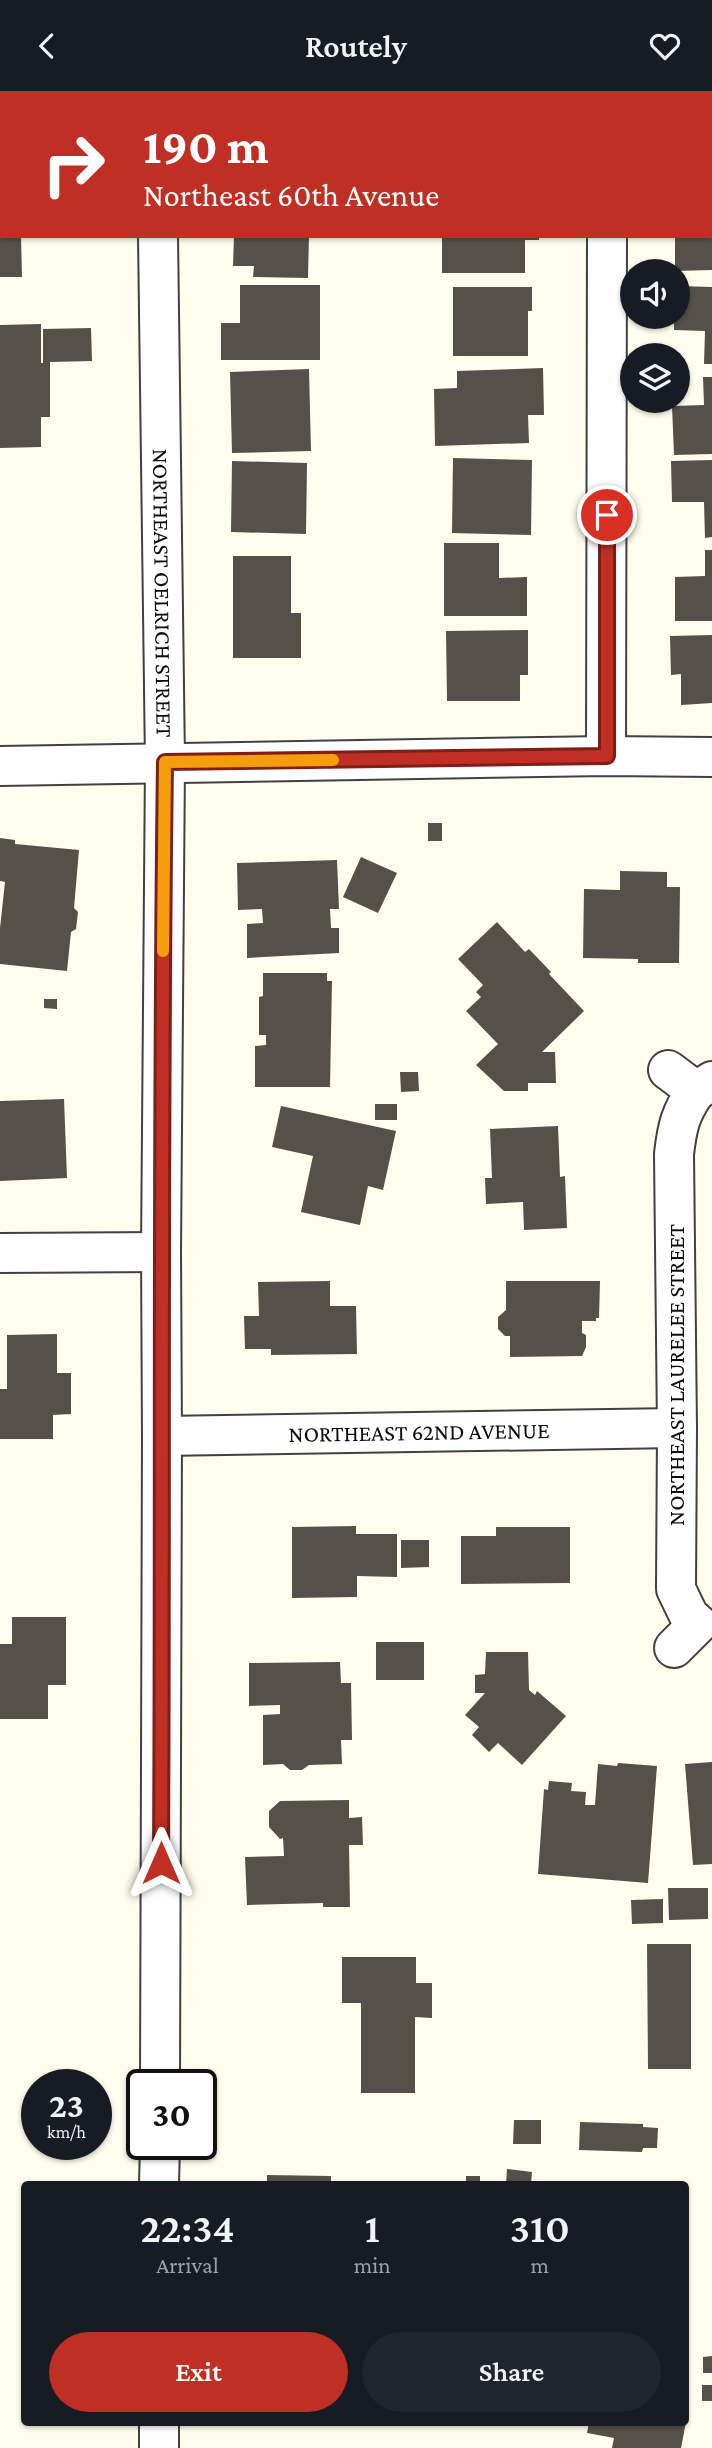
<!DOCTYPE html>
<html lang="en">
<head>
<meta charset="utf-8">
<style>
  :root { --surface:#171b24; --page:#20242c; --text:#f1f3f6; --muted:#9ea1a6; --accent:#c02f23 }
  body { margin:0; font-family:"Crimson Pro",serif; background:var(--page); color:var(--text); height:100vh; display:flex; flex-direction:column; font-size:26px; white-space:nowrap }
  * { box-sizing:border-box; margin:0 }
  p { font-size:23px; color:var(--muted) }
  .icon { flex:none; width:38px; height:38px; fill:none; stroke:currentColor; stroke-width:2; stroke-linecap:round; stroke-linejoin:round }
  .map { position:relative; flex:1; overflow:hidden }
  .panel { position:absolute; left:21px; top:2090px; width:668px; height:245px; display:flex; flex-direction:column; background:var(--surface); border-radius:7px; box-shadow:0 2px 5px #0004 }
  .panel>* { flex:none }
  .hud { position:absolute; left:0px; top:0px; width:712px; height:147px; box-shadow:0 2px 5px #0004; background:#c02f23; color:#fff; overflow:hidden }
  .controls { position:absolute; left:620px; top:168px; display:grid; gap:14px }
  .controls a { display:grid; place-items:center; width:70px; height:70px; border-radius:50%; background:var(--surface); box-shadow:0 2px 5px #0004; font-size:35px }
  .speed { position:absolute; left:21px; top:1978px; display:flex; gap:14px; font-size:35px; font-weight:700; text-align:center }
  .speed>* { display:grid; place-content:center; width:91px; height:91px; border-radius:50%; background:var(--surface); box-shadow:0 2px 5px #0004; line-height:1 }
  .speed small { font-size:18px; font-weight:400 }
  .speed .limit { border:4px solid #111; border-radius:10px; background:#fff; color:#111 }
  .pin { position:absolute; display:grid; place-items:center; width:60px; height:60px; color:#fff; margin:-30px; border:4px solid #fff; border-radius:50%; box-shadow:0 2px 7px #0007 }
  .me { position:absolute; width:77px; margin:-38px; rotate:0deg; stroke-linejoin:round; filter:drop-shadow(0 0 5px #0008) }
  .turn { display:flex; align-items:center; gap:24px; height:147px; padding:0 28px; font-size:32px }
  .turn .icon { width:91px; height:91px; stroke-width:2.5 }
  .turn b { display:block; font-size:49px; line-height:60px }
  .eta { display:flex; justify-content:space-evenly; align-items:center; height:119px; text-align:center }
  .eta b { font-size:42px; font-weight:600; line-height:49px }
  .button { display:flex; gap:14px; margin-top:auto; padding:14px 28px }
  .button a { flex:1; height:80px; border-radius:42px; background:var(--accent); color:#fff; font-size:28px; font-weight:600; line-height:80px; text-align:center }
  .button a+a { background:var(--page); color:var(--text) }
  header { display:flex; justify-content:space-between; align-items:center; height:91px; padding:0 28px; background:var(--surface); font-size:32px; font-weight:600 }
  .map>svg:first-child { display:block }
</style>
</head>
<body>
<header><svg class="icon" aria-label="back" viewBox="0 0 24 24"><path d="M15 5l-7 7 7 7"/></svg>Routely<svg class="icon" aria-label="heart" viewBox="0 0 24 24"><path d="M12 20l-8-8c-3-5 5-10 8-4 3-6 11-1 8 4z"/></svg></header>
<div class="map">
<svg width="712" height="2357" viewBox="0 0 712 2357">
  <rect width="100%" height="100%" fill="#fffeee"/>
  <path fill="#56504a" d="M0,145H21L22,186H0Z
    M234,145H309L308,187L253,186L254,175H233Z
    M442,145H539V149H525V182H442Z
    M675,145H712V179L675,180Z
    M240,194H320V269H221V232H240Z
    M677,195L712,196V273H704L705,240L674,239V226H677Z
    M453,196H532V220H528V265H453Z
    M41,233V272H43V238L91,237L92,270L50,271V326H41V356L0,357V234Z
    M543,277L544,324H528L529,352L435,355L434,298L457,297V280Z
    M309,278L311,360L232,362L230,281Z
    M703,286H712V363L674,364L672,315L704,314Z
    M453,367L532,369L531,444L452,442Z
    M712,369V446L705,447L704,411H672L671,370Z
    M232,370L307,372L306,443L231,441Z
    M444,452H499V487L527,486V525H444Z
    M705,459H712V530H675V486L705,485Z
    M233,465H291V522H301V567H233Z
    M528,539V584H520V610H447L446,540Z
    M712,544V612L681,614V583L671,584L670,545Z
    M428,732H442V750H428Z
    M0,747L15,749V753L79,759L74,817L78,821L76,838L71,841L67,880L0,873V837L5,791L0,790Z
    M361,766L397,782L378,822L343,806Z
    M337,769L339,818H330L331,837H339V862L247,867V833L263,832L262,818L238,819L237,772Z
    M620,780L667,781V796H680L679,872H638V868L583,867L584,798L620,799Z
    M497,831L525,861L529,858L551,881L549,883L584,920L542,961H555L556,992H528V1000H504L476,974L498,953L466,920L481,906L476,901L483,894L458,868Z
    M263,882H327V890H332L330,996H255V955L266,954V944H259V906L263,905Z
    M44,908H57V918L44,917Z
    M400,981H418L419,1000L401,1001Z
    M64,1008L67,1087L0,1090V1010Z
    M375,1013H397V1029H375Z
    M281,1015L396,1040L383,1099L368,1095L360,1134L301,1121L313,1065L272,1056Z
    M558,1035L560,1086L565,1085L567,1137L524,1139L523,1111L486,1113L485,1087H492L490,1038Z
    M330,1190V1215H356L357,1263L271,1264V1258H245L244,1225H259L258,1191Z
    M506,1190H600L599,1227H596V1230H582V1242L586,1244V1256L582,1265L510,1266V1245H505L498,1238V1226L506,1219Z
    M57,1243V1282H71V1323L53,1324V1348H0V1298H7V1244Z
    M356,1435V1443H397V1486L357,1485V1506L292,1507V1436Z
    M496,1436H570V1492L461,1493V1445H496Z
    M401,1449H429V1476L401,1477Z
    M12,1526H66V1594H48V1628H0V1553H12Z
    M376,1551H424V1589H376Z
    M486,1561H528L529,1599L535,1604L537,1600L566,1625L522,1674L498,1652L489,1661L472,1644L479,1636L465,1624L485,1602H475V1584L485,1583Z
    M340,1571L341,1592H351L352,1649H341L342,1673L309,1674L302,1679H290L283,1673L263,1674V1624L280,1623V1614L249,1615V1572Z
    M712,1671V1773L693,1774L685,1673Z
    M618,1672L657,1675L648,1792L538,1783L544,1698L548,1699L549,1690L572,1692L571,1700L586,1701L585,1714H595L598,1673L617,1675Z
    M349,1709V1727L362,1726L363,1754H349L350,1816H323V1812L247,1814L245,1766L284,1765L283,1747L280,1748L269,1736V1720L280,1710Z
    M668,1797H708V1828L669,1829Z
    M663,1808V1832L632,1833L631,1809Z
    M647,1853H691V1978H648Z
    M342,1866H416V1892H432V1927L415,1926V2002H361V1912H342Z
    M514,2029H541V2053H513Z
    M580,2031L643,2033V2036L658,2037L657,2057H643L642,2061L579,2059Z
    M507,2078L532,2081L531,2093H506Z
    M267,2084L331,2085V2093H267Z
    M466,2085H480V2093H466Z
    M712,2265V2282H703V2266Z
    M702,2294H712V2310H702Z
    M589,2331H686L681,2357H612L614,2347L587,2342Z"/>
  <g fill="none" stroke-linecap="round" stroke-linejoin="round">
    <g stroke="#414141" stroke-width="42">
      <g id="minor">
        <path d="M99,0L101,2"/>
        <path d="M710,48H712"/>
        <path id="s1" d="M158,145L165,671L161,1161L162,1345L160,1993"/>
        <path d="M606,665L607,145"/>
        <path d="M0,675L606,665L712,666"/>
        <path d="M668,979L696,1000L712,990"/>
        <path d="M0,1162L161,1161"/>
        <path id="s2" d="M162,1345L677,1337"/>
        <path d="M674,1557L698,1533L689,1525L676,1498L677,1337L674,1063C677,1037 680,1022 696,1000"/>
        <path d="M159,2093L160,2053"/>
        <path d="M159,2357V2331"/>
      </g>
    </g>
    <use href="#minor" stroke="#fff" stroke-width="38"/>
  </g>
  <g fill="none" stroke-linecap="round" stroke-linejoin="round">
    <g stroke="#7d1f17" stroke-width="18">
      <path id="route" d="M161,1772C163,1405 160,1038 165,671L607,665V424"/>
    </g>
    <use href="#route" stroke="#c02f23" stroke-width="12"/>
    <path stroke="#f59e0b" stroke-width="12" d="M163,860L165,671L333,669"/>
  </g>
  <g text-anchor="middle" dominant-baseline="central" stroke-width="7" stroke-linejoin="round" paint-order="stroke">
    <g font-size="23" fill="#0e0e0e" stroke="#fff">
      <text stroke="none"><textPath href="#s1" startOffset="357">NORTHEAST OELRICH STREET</textPath></text>
      <text transform="translate(676 1284) rotate(-90)">NORTHEAST LAURELEE STREET</text>
      <text stroke="none"><textPath href="#s2" startOffset="257">NORTHEAST 62ND AVENUE</textPath></text>
    </g>
  </g>
</svg>
<div class="controls">
<a><svg class="icon" aria-label="sound" viewBox="0 0 24 24"><path d="M4 9h4l5-4v14l-5-4H4zM17 9q2 3 0 6"/></svg></a>
<a><svg class="icon" aria-label="layers" viewBox="0 0 24 24"><path d="M12 4l9 5-9 5-9-5zM3 14l9 5 9-5"/></svg></a>
</div>
<div class="speed"><div>23<small>km/h</small></div><div class="limit">30</div></div>
<div class="pin" style="left:607px;top:424px;background:#d93025"><svg class="icon" aria-label="arrive" viewBox="0 0 24 24"><path d="M6 21V4h12l-3 4 3 4H6"/></svg></div>
<svg class="me" style="left:161px;top:1772px" viewBox="-20 -20 40 40"><path d="M0-17L14 15 0 8-14 15z" fill="#c02f23" stroke="#fff" stroke-width="4"/></svg>
<div class="hud">
<div class="turn"><svg class="icon" aria-label="right" viewBox="0 0 24 24"><path d="M7 20v-9h11M14 6l5 5-5 5"/></svg><div><b>190 m</b>Northeast 60th Avenue</div></div>
</div>
<section class="panel">
<div class="eta">
<div><b>22:34</b><p>Arrival</p></div>
<div><b>1</b><p>min</p></div>
<div><b>310</b><p>m</p></div>
</div>
<div class="button"><a>Exit</a><a>Share</a></div>
</section>
</div>
</body>
</html>
